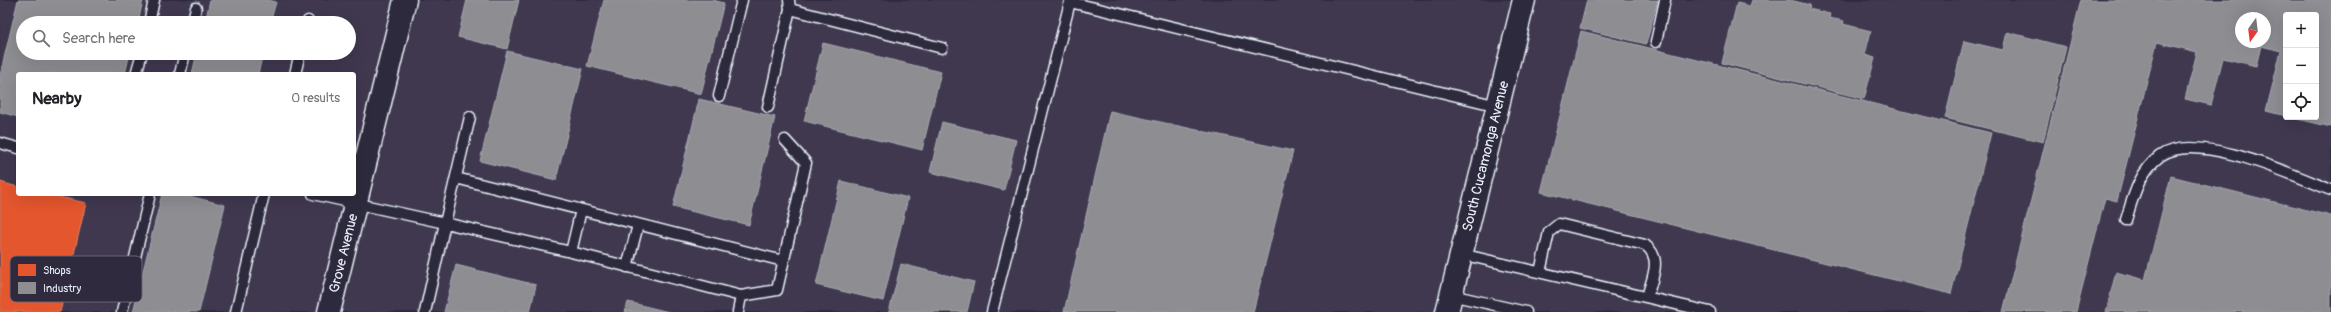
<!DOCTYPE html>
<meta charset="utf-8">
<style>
:root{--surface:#fff;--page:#f6f6f6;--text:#202124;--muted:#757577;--line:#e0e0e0}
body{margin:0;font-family:Pangolin,sans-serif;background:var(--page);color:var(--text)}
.controls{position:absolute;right:12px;top:12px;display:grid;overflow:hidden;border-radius:4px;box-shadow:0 4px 16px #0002}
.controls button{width:36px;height:36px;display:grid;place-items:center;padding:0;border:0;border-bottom:1px solid var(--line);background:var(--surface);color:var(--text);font:20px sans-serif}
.compass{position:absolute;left:2235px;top:12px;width:36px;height:36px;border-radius:50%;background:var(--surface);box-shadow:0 4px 16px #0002;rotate:194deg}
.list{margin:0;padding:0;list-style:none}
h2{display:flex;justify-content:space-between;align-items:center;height:52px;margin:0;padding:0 16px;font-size:17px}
h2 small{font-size:13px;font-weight:400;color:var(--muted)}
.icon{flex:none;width:22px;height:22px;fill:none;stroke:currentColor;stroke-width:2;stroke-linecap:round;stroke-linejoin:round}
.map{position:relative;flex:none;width:2331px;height:312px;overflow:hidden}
.search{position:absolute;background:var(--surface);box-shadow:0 4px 16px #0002;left:16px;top:16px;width:340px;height:44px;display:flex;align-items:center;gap:10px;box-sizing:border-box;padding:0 14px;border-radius:22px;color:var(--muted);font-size:15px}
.panel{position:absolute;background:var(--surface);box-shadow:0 4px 16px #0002;left:16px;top:72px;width:340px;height:124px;border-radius:4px}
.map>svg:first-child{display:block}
</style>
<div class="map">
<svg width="2331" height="312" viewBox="0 0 2331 312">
<rect width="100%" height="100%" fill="#2f2a3d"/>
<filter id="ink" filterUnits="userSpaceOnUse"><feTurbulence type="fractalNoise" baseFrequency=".025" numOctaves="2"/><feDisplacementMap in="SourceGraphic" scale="8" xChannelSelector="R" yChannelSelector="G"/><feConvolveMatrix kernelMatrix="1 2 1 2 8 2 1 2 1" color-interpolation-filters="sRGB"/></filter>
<g filter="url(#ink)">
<!-- built -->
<path fill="#3f394f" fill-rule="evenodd" d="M0 0H2331V312H0ZM2286 15H2316V117H2286ZM2241 18H2265V42H2241ZM23 23H349V53H23ZM18 74H354V194H18Z"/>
<!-- shops -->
<polygon fill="#e4572e" stroke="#e5856b" points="0,182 18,187 18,194 47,194 86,203 60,312 0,312"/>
<!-- industry -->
<g fill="#8d8d92" stroke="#a8abb1" fill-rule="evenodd">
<polygon points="18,0 143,0 138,23 23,23 23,53 130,53 125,74 18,74 18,117 0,112 0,75"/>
<polygon points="210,0 269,0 276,2 270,23 205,23"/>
<polygon points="467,0 519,0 507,49 458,37"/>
<polygon points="604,0 713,0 724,3 701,94 587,66"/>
<polygon points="1587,0 1658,0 1646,44 1580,28"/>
<polygon points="1752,0 1790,0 1810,5 1809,9 1830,14 1829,18 1844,21 1843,24 1871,31 1865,55 1875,58 1864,99 1722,63 1737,3 1750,6"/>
<path d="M2081 0H2331V127L2290 117H2316V15H2286V116L2266 111 2281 51 2261 46 2256 66 2223 58 2211 105 2185 99 2197 52 2157 42 2117 201 2105 198 2076 312H2003ZM2241 18H2265V42H2241Z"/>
<polygon points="1581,31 1991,133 1951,294 1541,192"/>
<polygon points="2007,32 2066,47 2043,142 1945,118 1964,41 2003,50"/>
<polygon points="823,43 941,72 922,150 804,121"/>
<polygon points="507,51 583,69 556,180 480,161"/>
<polygon points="197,53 263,53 258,74 192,74"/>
<polygon points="699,99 775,117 749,225 673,207"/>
<polygon points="1110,111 1293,151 1253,312 1064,312"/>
<polygon points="942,122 1016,140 1004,190 930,172"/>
<polygon points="2171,176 2331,216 2331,312 2106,312 2116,272 2145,280"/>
<polygon points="841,181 908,198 883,301 816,285"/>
<polygon points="162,194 181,194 225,205 199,312 133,312"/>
<polygon points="901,264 974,282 967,312 889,312"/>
<polygon points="456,265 536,285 530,312 444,312"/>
<polygon points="628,302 669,312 625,312"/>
</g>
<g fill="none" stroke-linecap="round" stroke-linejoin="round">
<defs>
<g id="service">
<polyline points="789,0 790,9 942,48"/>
<polyline points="149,23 154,0"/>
<polyline points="192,23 196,8"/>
<polyline points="308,23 308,21"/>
<polyline points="1656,42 1665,0"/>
<polyline points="136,74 142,53"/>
<polyline points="180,74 185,53"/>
<polyline points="295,74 300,53"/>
<polyline points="719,96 742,0"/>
<polyline points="768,107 790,9"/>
<polyline points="0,143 18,148"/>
<polyline points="456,178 783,261"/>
<polyline points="313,194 445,223 470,117"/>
<path d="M2126 220C2133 197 2139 172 2160 156 2196 130 2293 175 2331 190"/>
<polyline points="571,252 581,210"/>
<polyline points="1461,254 1710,312"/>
<polyline points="627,267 638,225"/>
<path d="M1540 272 1549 232 1559 224 1645 245C1663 258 1652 278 1647 297"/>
<polyline points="1451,295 1526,312"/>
<polyline points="122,312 150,194"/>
<polyline points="236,312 264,194"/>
<polyline points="425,312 445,223 571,252 741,296"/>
<polyline points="738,312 741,296 777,290 806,163 785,140"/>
<polyline points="992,312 1070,2 1498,106"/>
</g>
<polyline id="tertiary" points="1447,312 1524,0"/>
<polyline id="secondary" points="329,312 405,0"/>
</defs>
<!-- service casing -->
<use href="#service" stroke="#e8f1f8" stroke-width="13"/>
<!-- tertiary casing -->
<use href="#tertiary" stroke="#e8f1f8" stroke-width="25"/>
<!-- secondary casing -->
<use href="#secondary" stroke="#e8f1f8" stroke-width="25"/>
<!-- service -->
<use href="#service" stroke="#2f2a3d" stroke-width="10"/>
<!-- tertiary -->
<use href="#tertiary" stroke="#2f2a3d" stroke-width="22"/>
<!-- secondary -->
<use href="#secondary" stroke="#2f2a3d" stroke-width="22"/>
</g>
</g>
<g text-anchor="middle" stroke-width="4" stroke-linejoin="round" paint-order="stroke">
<!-- street labels -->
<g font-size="14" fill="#e8f1f8" stroke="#2f2a3d">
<text transform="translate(1485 156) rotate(-76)" y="5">South Cucamonga Avenue</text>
<text transform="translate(343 253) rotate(-76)" y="5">Grove Avenue</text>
</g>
</g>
<!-- legend -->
<rect x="10" y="256" width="132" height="46" rx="6" fill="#2f2a3d" stroke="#666675" stroke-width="1"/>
<rect x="18" y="264" width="18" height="12" fill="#e4572e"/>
<rect x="18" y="282" width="18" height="12" fill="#8d8d92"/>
<g font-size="11" fill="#e8f1f8">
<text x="43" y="274">Shops</text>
<text x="43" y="292">Industry</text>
</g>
</svg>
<div class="controls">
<button>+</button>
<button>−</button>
<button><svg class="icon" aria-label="locate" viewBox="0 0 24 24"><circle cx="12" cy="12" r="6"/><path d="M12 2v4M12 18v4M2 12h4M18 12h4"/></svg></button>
</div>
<svg class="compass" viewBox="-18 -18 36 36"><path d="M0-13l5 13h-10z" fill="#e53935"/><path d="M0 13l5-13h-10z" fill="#757577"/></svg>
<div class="search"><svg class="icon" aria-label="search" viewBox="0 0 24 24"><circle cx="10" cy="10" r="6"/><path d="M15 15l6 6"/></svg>Search here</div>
<section class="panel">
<h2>Nearby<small>0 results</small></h2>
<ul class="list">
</ul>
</section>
</div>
